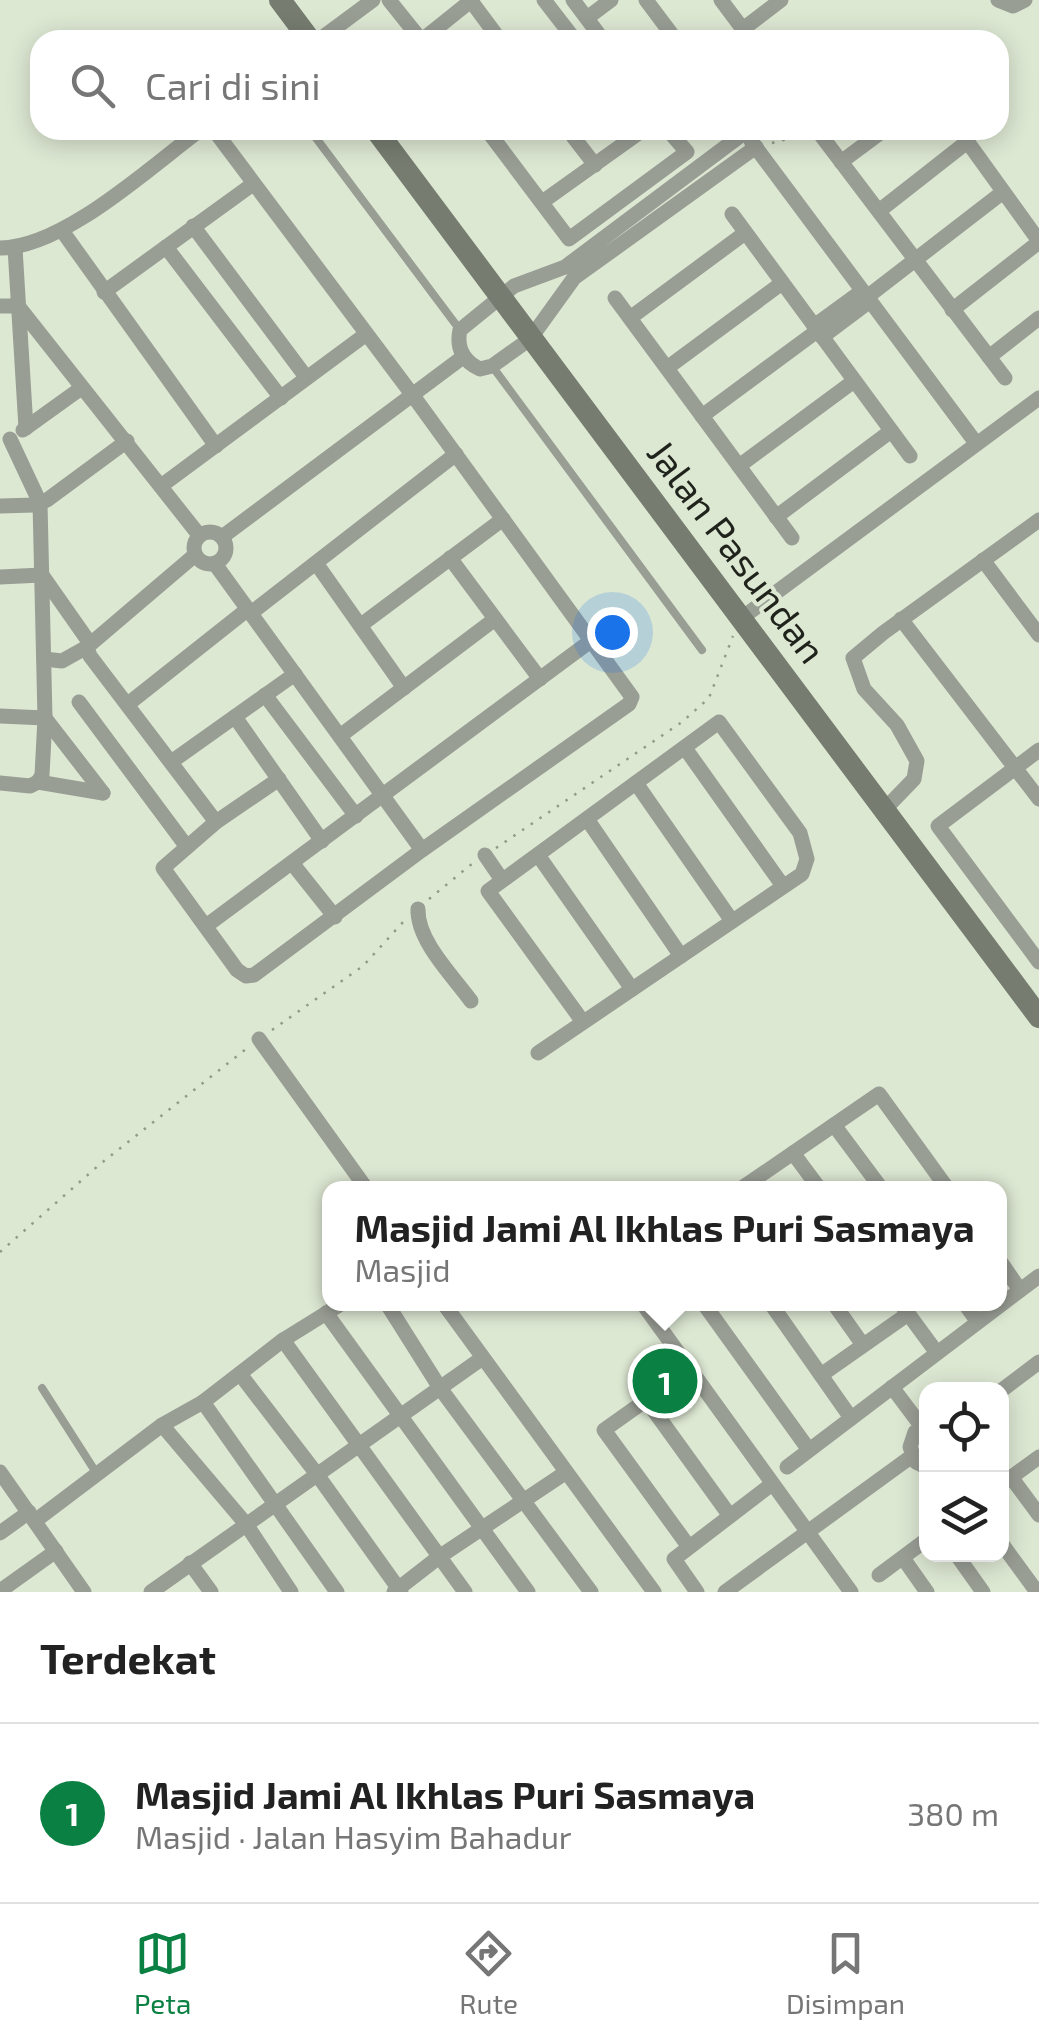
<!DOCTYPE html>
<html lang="id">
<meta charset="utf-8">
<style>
:root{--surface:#fff;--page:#f2f2f2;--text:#222;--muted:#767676;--line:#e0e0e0;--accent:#0b8043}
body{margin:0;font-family:"Exo 2",sans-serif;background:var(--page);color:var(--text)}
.controls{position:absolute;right:30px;bottom:30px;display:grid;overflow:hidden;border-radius:20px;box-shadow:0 5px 25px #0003}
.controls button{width:90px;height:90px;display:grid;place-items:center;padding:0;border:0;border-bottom:2px solid var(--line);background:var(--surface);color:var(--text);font:50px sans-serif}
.you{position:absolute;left:612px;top:632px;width:35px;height:35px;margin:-25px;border:8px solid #fff;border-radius:50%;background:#1a73e8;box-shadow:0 0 0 15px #1a73e833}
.badge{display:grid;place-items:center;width:65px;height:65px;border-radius:50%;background:var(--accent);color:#fff;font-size:32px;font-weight:700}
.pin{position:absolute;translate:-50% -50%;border:5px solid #fff;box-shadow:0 2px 10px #0006}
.popup{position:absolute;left:322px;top:1181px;width:685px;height:130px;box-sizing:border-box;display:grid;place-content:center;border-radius:20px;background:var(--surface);filter:drop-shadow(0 2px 8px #0005);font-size:32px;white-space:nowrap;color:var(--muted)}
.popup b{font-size:38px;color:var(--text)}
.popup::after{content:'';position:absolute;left:50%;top:100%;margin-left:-20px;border:20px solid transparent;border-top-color:var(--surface)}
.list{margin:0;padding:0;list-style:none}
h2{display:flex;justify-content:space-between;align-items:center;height:130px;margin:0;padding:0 40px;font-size:42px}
h2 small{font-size:32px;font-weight:400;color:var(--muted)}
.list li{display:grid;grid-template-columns:65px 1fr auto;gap:30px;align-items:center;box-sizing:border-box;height:180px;padding:0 40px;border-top:2px solid var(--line)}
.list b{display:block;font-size:38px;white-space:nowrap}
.list p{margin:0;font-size:32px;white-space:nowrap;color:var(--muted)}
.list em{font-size:32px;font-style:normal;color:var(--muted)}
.icon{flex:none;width:55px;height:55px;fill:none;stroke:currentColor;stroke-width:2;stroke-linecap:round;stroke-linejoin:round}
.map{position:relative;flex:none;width:1039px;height:1592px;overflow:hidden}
.search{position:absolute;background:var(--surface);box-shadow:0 5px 25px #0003;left:30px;right:30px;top:30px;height:110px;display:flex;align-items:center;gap:25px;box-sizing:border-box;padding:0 35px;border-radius:30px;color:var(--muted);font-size:38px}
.sheet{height:310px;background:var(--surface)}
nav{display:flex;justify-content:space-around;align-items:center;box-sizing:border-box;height:140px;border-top:2px solid var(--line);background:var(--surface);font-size:28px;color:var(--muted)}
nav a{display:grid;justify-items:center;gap:5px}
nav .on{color:var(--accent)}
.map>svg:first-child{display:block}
</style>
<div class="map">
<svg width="1039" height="1592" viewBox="0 0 1039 1592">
<rect width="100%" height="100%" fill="#dde8d3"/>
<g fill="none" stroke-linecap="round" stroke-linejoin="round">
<!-- path -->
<g stroke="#929b8b" stroke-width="2.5" stroke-dasharray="2.5 8" stroke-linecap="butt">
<polyline points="772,143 803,135"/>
<polyline points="496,848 682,722 709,698 733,636"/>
<polyline points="429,899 473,863"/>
<polyline points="272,1030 363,966 404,921"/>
<polyline points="0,1252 99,1165 246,1049"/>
</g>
<!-- lane -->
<g stroke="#999e95" stroke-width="8">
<polyline points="310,130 460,330"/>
<polyline points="492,366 702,650"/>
<polyline points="42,1388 97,1474"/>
</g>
<!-- street -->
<g stroke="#999e95" stroke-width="15">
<polyline points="389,0 421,40"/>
<polyline points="544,0 575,40"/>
<polyline points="573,0 603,40"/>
<polyline points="646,0 676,40"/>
<polyline points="721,0 751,40"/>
<polyline points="998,0 1013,6 1025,0"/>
<polyline points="471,1 500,40"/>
<polyline points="587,18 611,0"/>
<polyline points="743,29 781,0"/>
<polyline points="319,40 373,0"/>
<polyline points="422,40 472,0"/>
<polyline points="214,130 414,397 632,697 629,704 422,850 254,975 246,976 237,970 163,868 216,822 279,779"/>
<polyline points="487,130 569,239 687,152 668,130"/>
<polyline points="568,130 595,165"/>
<polyline points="817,130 1005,378"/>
<polyline points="959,130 1039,241"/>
<path d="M744 133 565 267 514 286 460 330C456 348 463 361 480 369L492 366 530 339 574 278 756 147"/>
<polyline points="751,141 976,443"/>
<polyline points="841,162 884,130"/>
<polyline points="541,200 545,200 643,130"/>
<polyline points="879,211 967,142"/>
<polyline points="732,214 910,456"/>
<polyline points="193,226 306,377"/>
<polyline points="63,232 216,446"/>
<polyline points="166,247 281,398"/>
<path d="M0 248C63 248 149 168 200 130"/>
<polyline points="15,248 26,428"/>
<polyline points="104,292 253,184"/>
<polyline points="867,297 1003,192"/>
<polyline points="615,298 792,538"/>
<polyline points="0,306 18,306 199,535"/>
<polyline points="952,310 1039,242"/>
<polyline points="630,318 745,233"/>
<polyline points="814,326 862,291"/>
<polyline points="822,337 870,301"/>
<polyline points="989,357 1039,318"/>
<polyline points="667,368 782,283"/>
<polyline points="702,416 817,331"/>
<polyline points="23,430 80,389"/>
<polyline points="10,439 40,503 45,718 42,775 38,782"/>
<polyline points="739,466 854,381"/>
<polyline points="161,486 365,335"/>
<polyline points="0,506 34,505 47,500 127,441"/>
<polyline points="776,517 891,431"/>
<circle cx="210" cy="548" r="16"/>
<polyline points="222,537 463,357"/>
<polyline points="195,555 87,647 90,656 216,822"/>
<polyline points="450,558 540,679"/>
<polyline points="983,560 1039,635"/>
<polyline points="316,563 404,688"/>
<polyline points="215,564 422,850"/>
<polyline points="0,577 42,575 89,642"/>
<polyline points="251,613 456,454"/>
<polyline points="743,617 1039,398"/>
<polyline points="901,619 1039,799"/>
<polyline points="361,625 503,519"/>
<polyline points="44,659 62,661 87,647"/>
<polyline points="265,695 356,816"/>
<polyline points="79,702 187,847"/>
<polyline points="128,704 248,609"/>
<polyline points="0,716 45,718 103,793"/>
<polyline points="235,717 322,841"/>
<polyline points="340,736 495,619"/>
<polyline points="685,748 783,886"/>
<polyline points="1039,750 938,826 1039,962"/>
<polyline points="171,762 295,674"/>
<polyline points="0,783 30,786 38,782 103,793"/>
<polyline points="636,783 732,921"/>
<polyline points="885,809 914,779 917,761 897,725 864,689 853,658 883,633 1039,520"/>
<polyline points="587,819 681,956"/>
<polyline points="485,855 502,880"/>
<polyline points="538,855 632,989"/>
<polyline points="292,863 335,917"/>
<path d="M418 909C417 941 453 976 471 1001"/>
<polyline points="206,926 592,640"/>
<polyline points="259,1039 366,1188"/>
<polyline points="538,1053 802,874 807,859 800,833 719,722 488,891 583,1022"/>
<polyline points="834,1125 881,1188"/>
<polyline points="793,1153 819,1188"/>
<polyline points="742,1188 879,1094 947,1188"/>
<polyline points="1000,1261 1020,1290"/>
<polyline points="387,1304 440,1388 591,1592"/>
<polyline points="444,1304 654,1592"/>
<polyline points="643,1304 851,1592"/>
<polyline points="704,1304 809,1450"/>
<polyline points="771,1304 851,1418"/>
<polyline points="834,1304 863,1345"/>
<polyline points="901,1304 937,1353"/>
<polyline points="965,1304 978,1322"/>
<polyline points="326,1313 528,1592"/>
<polyline points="283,1340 465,1592"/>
<polyline points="240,1374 316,1473 401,1592"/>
<polyline points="821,1375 908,1314"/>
<polyline points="892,1387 922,1427"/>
<polyline points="1002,1390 1039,1362"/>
<polyline points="647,1401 730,1516"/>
<polyline points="203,1402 337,1592"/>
<polyline points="162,1425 246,1524 291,1592"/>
<polyline points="926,1426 915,1432 910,1447 916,1462 926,1467"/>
<polyline points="787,1467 1039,1276"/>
<polyline points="0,1472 84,1592"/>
<polyline points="1011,1477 1039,1515"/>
<polyline points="1002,1484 1039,1457"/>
<polyline points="35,1521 162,1425 203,1402 283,1340 341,1304"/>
<polyline points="0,1533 29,1512"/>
<polyline points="1002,1544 1037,1592"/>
<polyline points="689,1547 604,1430 690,1369"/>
<polyline points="956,1554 983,1592"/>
<polyline points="903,1558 927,1592"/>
<polyline points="190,1563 211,1592"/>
<polyline points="879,1575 926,1540"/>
<polyline points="0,1591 56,1551"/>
<polyline points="151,1592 481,1359"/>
<polyline points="394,1592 439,1557 565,1473"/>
<polyline points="697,1592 674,1559 772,1484"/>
<polyline points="725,1592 912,1456"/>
</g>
<!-- secondary -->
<g stroke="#767d70" stroke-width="22">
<polyline points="280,0 310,40"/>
<polyline points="376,130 1039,1017"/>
</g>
</g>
<g text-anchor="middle" stroke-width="8" stroke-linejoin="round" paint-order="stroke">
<!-- street labels -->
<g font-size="38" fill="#1f231c" stroke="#dde8d3">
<text transform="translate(736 552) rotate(53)" y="13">Jalan Pasundan</text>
</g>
</g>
</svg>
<div class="controls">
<button><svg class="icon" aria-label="locate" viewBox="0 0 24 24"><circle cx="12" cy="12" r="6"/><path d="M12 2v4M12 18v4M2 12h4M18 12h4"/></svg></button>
<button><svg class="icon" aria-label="layers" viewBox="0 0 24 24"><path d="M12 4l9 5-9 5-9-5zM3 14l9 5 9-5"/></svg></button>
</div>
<div class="you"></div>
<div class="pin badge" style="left:665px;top:1381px">1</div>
<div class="popup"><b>Masjid Jami Al Ikhlas Puri Sasmaya</b>Masjid</div>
<div class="search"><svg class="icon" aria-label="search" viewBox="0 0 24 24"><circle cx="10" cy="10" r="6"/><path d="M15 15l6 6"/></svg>Cari di sini</div>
</div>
<section class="sheet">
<h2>Terdekat<small></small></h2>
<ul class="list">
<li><span class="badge">1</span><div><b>Masjid Jami Al Ikhlas Puri Sasmaya</b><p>Masjid · Jalan Hasyim Bahadur</p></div><em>380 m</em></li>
</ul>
</section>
<nav>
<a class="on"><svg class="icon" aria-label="map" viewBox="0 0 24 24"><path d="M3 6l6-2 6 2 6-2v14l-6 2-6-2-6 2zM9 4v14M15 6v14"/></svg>Peta</a>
<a><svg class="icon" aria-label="directions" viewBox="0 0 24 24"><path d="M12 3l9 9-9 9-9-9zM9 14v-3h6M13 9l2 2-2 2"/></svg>Rute</a>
<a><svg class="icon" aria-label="saved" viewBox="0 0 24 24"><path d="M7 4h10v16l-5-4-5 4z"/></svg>Disimpan</a>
</nav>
